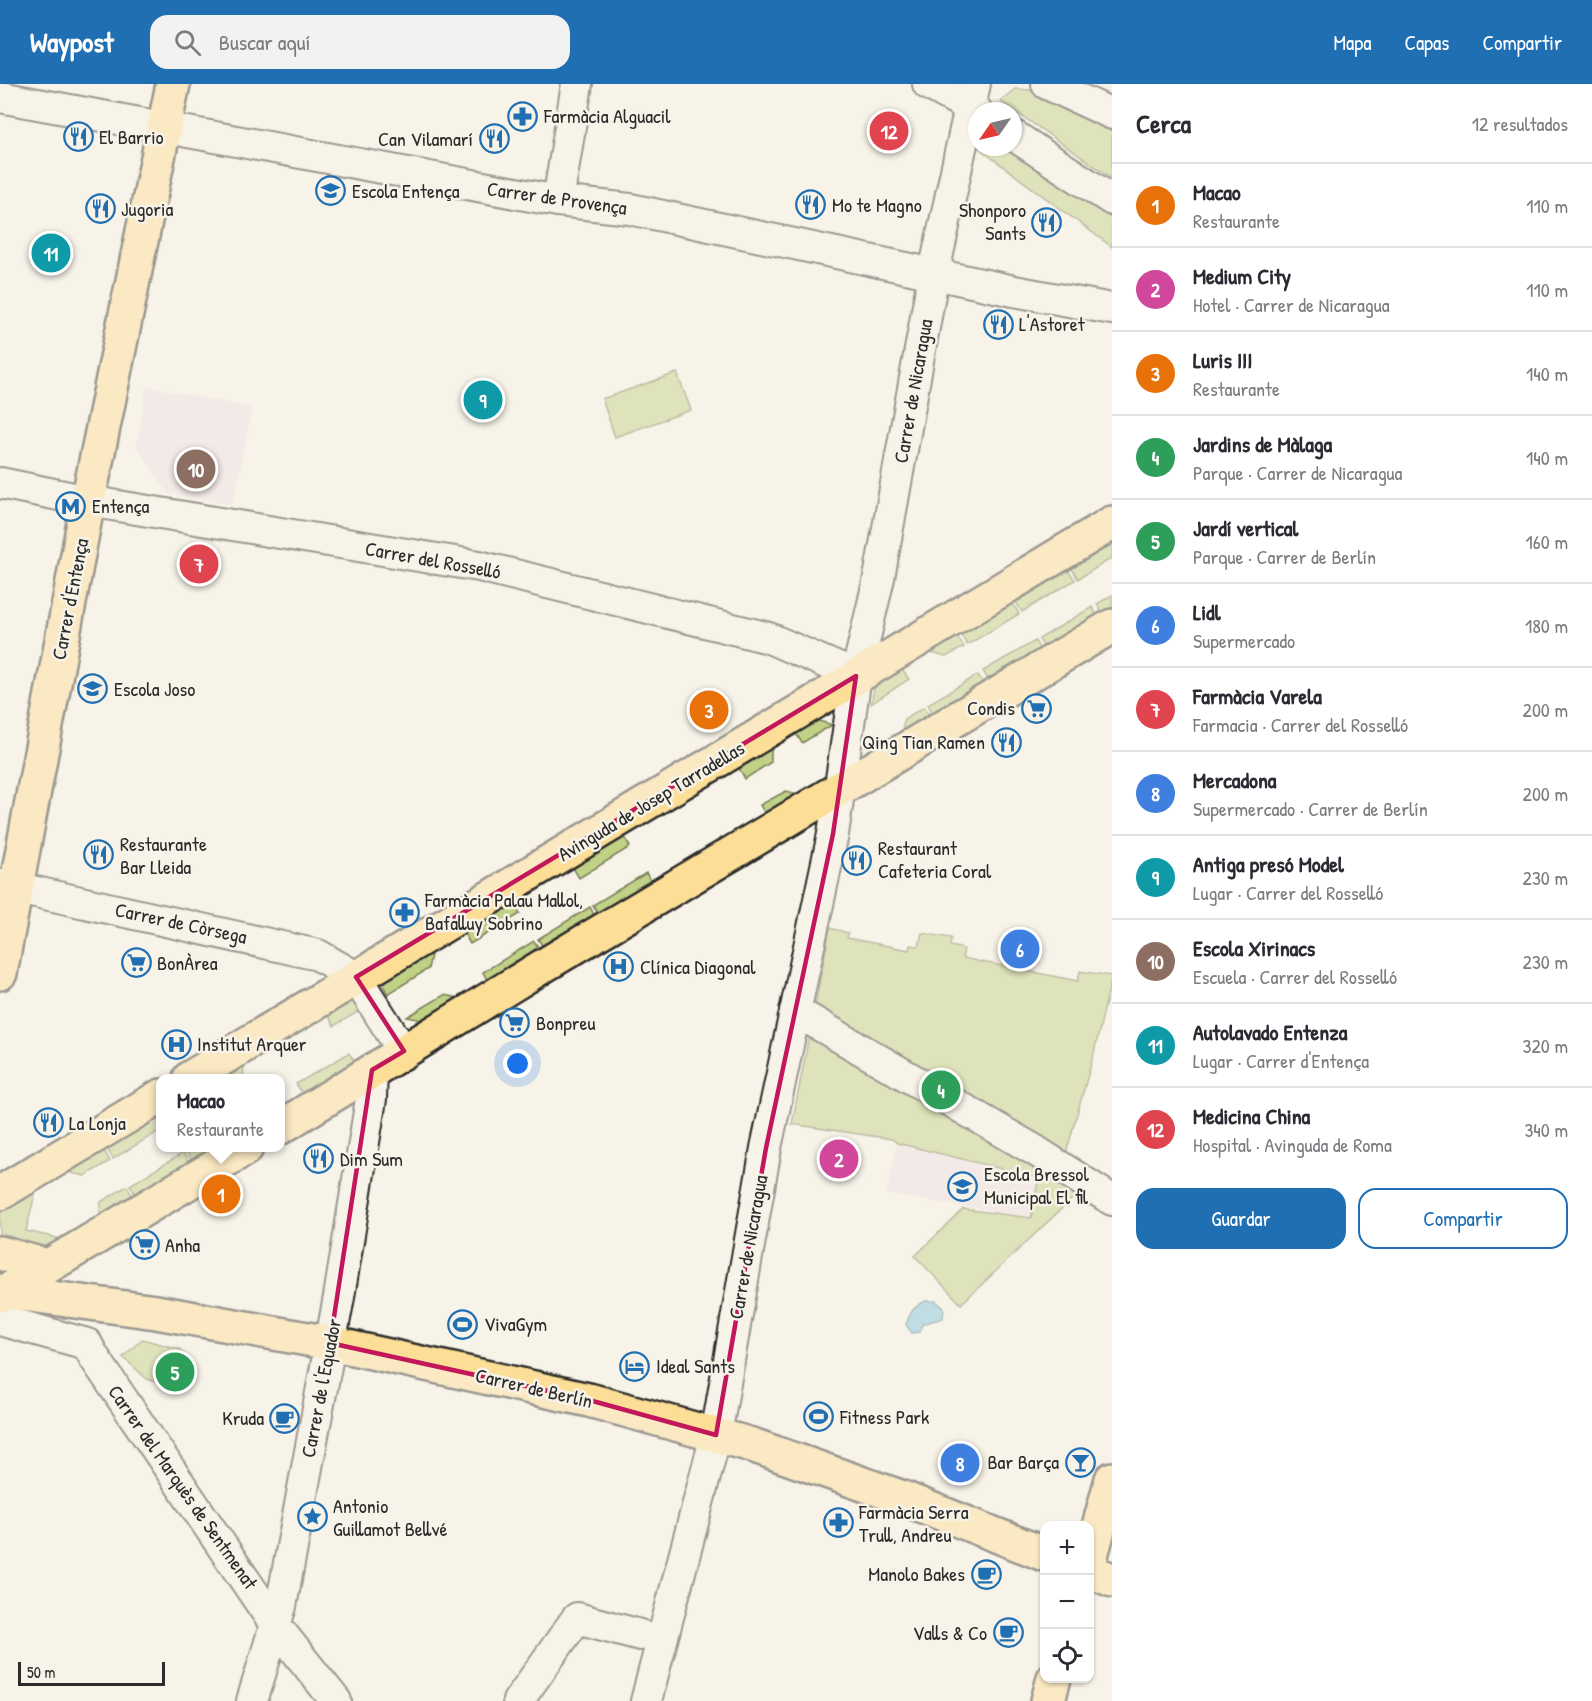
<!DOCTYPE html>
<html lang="es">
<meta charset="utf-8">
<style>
:root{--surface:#fff;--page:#f2f2f3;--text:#2b2b33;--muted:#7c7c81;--line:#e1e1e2;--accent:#1f6fb2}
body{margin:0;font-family:"Patrick Hand",sans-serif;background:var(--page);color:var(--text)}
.controls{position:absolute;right:18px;bottom:18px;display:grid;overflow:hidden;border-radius:12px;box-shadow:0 2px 4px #0004}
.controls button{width:54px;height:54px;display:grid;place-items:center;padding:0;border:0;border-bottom:2px solid var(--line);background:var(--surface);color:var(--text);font:30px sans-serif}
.compass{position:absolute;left:968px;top:18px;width:54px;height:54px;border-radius:50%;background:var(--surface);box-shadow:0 2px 4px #0004;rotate:236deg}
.scale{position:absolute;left:18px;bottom:15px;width:147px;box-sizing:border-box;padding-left:6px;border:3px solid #2b2b2b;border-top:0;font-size:16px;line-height:21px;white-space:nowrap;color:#2b2b2b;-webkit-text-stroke:4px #f7f3e8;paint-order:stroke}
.you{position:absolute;left:518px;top:980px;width:21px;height:21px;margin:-15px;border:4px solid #fff;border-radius:50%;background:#1a73e8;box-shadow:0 0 0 9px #1a73e833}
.badge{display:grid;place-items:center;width:39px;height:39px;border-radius:50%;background:var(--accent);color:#fff;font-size:20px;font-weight:700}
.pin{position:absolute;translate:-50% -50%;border:3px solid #fff;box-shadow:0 2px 6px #0006}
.popup{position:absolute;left:156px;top:990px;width:129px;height:78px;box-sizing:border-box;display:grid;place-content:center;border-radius:12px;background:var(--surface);filter:drop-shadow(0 2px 4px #0005);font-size:20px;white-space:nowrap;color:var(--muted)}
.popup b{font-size:22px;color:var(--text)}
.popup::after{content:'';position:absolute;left:50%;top:100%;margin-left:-12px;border:12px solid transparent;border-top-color:var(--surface)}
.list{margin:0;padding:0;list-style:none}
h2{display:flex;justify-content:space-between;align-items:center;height:78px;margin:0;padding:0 24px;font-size:26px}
h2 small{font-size:20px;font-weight:400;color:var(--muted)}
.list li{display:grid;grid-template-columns:39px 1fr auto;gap:18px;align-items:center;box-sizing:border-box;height:84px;padding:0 24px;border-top:2px solid var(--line)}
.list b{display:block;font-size:22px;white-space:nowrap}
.list p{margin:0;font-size:20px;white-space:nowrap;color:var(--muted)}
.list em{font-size:20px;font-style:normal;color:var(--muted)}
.actions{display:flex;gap:12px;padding:18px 24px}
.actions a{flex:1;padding:14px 0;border:2px solid var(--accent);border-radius:18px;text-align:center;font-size:21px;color:var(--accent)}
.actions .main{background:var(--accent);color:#fff}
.icon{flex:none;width:33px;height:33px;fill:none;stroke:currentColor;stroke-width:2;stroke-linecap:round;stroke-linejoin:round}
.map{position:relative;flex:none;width:1112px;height:1617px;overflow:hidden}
header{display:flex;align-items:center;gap:36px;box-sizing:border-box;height:84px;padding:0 30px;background:var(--accent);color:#fff}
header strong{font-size:28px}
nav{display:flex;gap:33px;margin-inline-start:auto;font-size:21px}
.search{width:420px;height:54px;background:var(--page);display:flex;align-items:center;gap:15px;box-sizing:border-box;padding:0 21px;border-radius:18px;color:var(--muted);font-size:22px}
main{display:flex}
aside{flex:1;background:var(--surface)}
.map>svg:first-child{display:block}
</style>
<header>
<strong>Waypost</strong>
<div class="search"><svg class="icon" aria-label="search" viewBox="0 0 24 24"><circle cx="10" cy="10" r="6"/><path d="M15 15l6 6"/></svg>Buscar aquí</div>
<nav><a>Mapa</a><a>Capas</a><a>Compartir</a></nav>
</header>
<main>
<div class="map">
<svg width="1112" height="1617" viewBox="0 0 1112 1617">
<rect width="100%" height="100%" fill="#f7f3e8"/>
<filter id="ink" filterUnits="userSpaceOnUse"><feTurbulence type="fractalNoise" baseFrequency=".0167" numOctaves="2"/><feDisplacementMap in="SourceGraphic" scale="12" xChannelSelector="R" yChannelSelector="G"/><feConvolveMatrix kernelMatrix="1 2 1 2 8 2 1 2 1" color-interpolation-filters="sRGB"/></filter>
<g filter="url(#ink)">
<!-- built -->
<g fill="#eee1e6">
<polygon points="147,302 252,324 233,421 168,409 136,361"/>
<polygon points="897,1059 1040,1094 1031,1134 886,1110"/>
</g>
<!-- green -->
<g fill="#c1d186" stroke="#767e58" stroke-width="1.5">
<polygon points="1015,5 1030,6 1112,47 1112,94 1000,17"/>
<polygon points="977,63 1010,63 1112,135 1112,163"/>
<polygon points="677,289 691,326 615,353 602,315"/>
<polygon points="1112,458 1112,474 1078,495 1071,483"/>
<polygon points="1067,485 1075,496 1022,528 1015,516"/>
<polygon points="1112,511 1112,526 1103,531 1097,520"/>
<polygon points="1012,518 1019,530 967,561 960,549"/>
<polygon points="1092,523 1099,534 1045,566 1039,555"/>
<polygon points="956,551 964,563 946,573 928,568"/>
<polygon points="1035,557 1041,568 990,599 983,587"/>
<polygon points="901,584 909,595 871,620 875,600"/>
<polygon points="978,591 985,602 934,632 928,620"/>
<polygon points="924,623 931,634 901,652 904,635"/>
<polygon points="816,636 832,641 802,659 795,648"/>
<polygon points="771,662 771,678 745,695 738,682"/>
<polygon points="786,707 798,710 800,713 767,733 760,721"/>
<polygon points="624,751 630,763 579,794 572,782"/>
<polygon points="646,789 653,801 601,833 593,821"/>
<polygon points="512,818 520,830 470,860 463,848"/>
<polygon points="590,823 597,836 545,866 538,855"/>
<polygon points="830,844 848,849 847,854 909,866 910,861 919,862 922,849 951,854 950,862 964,865 962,874 1078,897 1080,887 1112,892 1093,973 1063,1080 1101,1109 1090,1122 1073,1114 961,1220 915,1172 963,1125 1031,1134 1039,1094 897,1059 892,1055 792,1040"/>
<polygon points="534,857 542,869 489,900 483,888"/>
<polygon points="428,869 431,871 428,885 388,910 383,901 388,893"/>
<polygon points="444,911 458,914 460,917 428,937 407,933"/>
<polygon points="350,917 356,919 361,926 334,942 327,930"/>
<polygon points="349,969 357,981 304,1012 296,1000"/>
<polygon points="244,980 243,994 220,994"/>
<polygon points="158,1032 161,1046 113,1075 106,1063"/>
<polygon points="192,1064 219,1064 193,1079 186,1067"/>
<polygon points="103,1065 110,1077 85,1092 71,1089 69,1086"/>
<polygon points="183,1069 190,1080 137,1113 130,1101"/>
<polygon points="127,1102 134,1115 99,1136 101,1118"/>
<polygon points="36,1106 26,1147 66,1156 41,1171 0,1164 0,1128"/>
<polygon points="142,1255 179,1265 191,1277 169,1303 147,1295 123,1273"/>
</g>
<!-- water -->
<path fill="#7dc4de" stroke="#5c8796" stroke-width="1.5" d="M926 1217H936L944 1224 943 1234 922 1240 920 1248 912 1249 906 1241C910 1228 914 1222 926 1217Z"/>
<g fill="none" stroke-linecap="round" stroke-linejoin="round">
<defs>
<g id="minor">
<polyline points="928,0 977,27"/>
<polyline points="1047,0 1112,30"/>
<polyline points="0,13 558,117 630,125 1014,207 1112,225"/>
<polyline points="1013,51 1112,116"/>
<polyline points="558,117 577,0"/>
<polyline points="0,399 88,417 479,482 769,554 856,592"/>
<polyline points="0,800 318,871 356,893 403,967"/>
<polyline points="795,927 1036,1067 1112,1116"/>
<polyline points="0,1236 87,1260 94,1273 276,1542 336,1617"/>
<polyline points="252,1617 281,1522 339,1213 371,1015 372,986"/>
<polyline points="518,1617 577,1534 640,1551"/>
<polyline points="646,1617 716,1351 766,1064 833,750 856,592 879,494 934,188 975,0"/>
</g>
<g id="major">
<polyline points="0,889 88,417 173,0"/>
<polyline points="190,994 1112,439"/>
<polyline points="281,1043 543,882 1112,542"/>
<polyline points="0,1109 161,1012"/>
<polyline points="0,1169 47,1182"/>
<polyline points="0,1207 156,1228 330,1259 589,1316 752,1361 903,1414 1044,1470"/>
<polyline points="0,1211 246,1064"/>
<polyline points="1090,1475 1112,1395"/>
<polyline points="1090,1487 1112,1496"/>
<polyline points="1048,1617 1054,1594"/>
</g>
</defs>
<!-- minor casing -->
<use href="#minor" stroke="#2b2b2b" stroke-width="34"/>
<!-- major casing -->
<use href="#major" stroke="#2b2b2b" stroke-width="38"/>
<!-- minor -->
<use href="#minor" stroke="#f7f3e8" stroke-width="30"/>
<!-- major -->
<use href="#major" stroke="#fcde96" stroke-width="33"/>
</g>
</g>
<!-- marked area -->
<path d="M0 0H1112V1617H0ZM856 592 833 750 766 1064 716 1351 589 1316 330 1259 372 986 404 967 356 893Z" fill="#f7f3e8" fill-opacity=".55" fill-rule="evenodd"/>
<path fill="none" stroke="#c2185b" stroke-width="4.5" stroke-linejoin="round" d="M856 592 833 750 766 1064 716 1351 589 1316 330 1259 372 986 404 967 356 893Z"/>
<!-- icons -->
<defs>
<symbol id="pharmacy-ring" viewBox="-11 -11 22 22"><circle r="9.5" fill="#f7f3e8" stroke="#1f6fb2" stroke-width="1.5"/><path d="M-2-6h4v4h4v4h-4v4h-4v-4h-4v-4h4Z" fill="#1f6fb2"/></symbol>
<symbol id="restaurant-ring" viewBox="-11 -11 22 22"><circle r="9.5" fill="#f7f3e8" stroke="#1f6fb2" stroke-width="1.5"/><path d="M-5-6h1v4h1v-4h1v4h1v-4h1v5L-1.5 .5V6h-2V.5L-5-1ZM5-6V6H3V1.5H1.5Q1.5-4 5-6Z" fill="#1f6fb2"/></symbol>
<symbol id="school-ring" viewBox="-11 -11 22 22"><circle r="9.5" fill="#f7f3e8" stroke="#1f6fb2" stroke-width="1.5"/><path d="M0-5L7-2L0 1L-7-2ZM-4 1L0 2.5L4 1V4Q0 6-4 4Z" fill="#1f6fb2"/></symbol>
<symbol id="metro-ring" viewBox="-11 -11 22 22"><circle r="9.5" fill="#f7f3e8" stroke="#1f6fb2" stroke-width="1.5"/><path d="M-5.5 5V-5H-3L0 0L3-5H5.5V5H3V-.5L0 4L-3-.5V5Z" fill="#1f6fb2"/></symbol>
<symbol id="supermarket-ring" viewBox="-11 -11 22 22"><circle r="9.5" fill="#f7f3e8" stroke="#1f6fb2" stroke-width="1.5"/><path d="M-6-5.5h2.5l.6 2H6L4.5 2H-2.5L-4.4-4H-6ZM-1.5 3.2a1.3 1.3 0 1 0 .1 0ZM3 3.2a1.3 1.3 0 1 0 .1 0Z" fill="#1f6fb2"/></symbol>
<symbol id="hospital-ring" viewBox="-11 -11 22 22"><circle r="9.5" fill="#f7f3e8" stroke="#1f6fb2" stroke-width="1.5"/><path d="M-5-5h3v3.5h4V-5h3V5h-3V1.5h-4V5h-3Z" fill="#1f6fb2"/></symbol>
<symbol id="stadium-ring" viewBox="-11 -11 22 22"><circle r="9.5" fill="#f7f3e8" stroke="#1f6fb2" stroke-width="1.5"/><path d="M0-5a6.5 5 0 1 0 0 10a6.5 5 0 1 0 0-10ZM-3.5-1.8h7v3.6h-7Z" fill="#1f6fb2"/></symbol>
<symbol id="hotel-ring" viewBox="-11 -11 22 22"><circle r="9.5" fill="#f7f3e8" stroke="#1f6fb2" stroke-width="1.5"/><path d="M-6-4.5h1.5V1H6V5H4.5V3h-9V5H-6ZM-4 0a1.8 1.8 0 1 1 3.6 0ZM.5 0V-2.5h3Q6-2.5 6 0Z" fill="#1f6fb2"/></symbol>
<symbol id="cafe-ring" viewBox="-11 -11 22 22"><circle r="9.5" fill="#f7f3e8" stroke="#1f6fb2" stroke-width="1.5"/><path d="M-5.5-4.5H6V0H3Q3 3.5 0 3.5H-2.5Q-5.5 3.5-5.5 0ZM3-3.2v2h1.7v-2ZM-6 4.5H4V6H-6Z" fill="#1f6fb2"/></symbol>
<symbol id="bar-ring" viewBox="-11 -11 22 22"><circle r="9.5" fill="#f7f3e8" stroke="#1f6fb2" stroke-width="1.5"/><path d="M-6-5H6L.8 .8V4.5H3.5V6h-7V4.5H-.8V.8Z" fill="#1f6fb2"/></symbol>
<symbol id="sight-ring" viewBox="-11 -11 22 22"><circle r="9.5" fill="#f7f3e8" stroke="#1f6fb2" stroke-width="1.5"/><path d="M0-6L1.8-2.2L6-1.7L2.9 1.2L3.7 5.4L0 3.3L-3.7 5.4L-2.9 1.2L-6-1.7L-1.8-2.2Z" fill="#1f6fb2"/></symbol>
</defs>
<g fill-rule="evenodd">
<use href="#pharmacy-ring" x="506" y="16" width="33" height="33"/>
<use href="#restaurant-ring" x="62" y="36" width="33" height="33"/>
<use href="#restaurant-ring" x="478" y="38" width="33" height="33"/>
<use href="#school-ring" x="314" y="90" width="33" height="33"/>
<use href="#restaurant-ring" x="794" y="104" width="33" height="33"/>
<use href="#restaurant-ring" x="84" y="108" width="33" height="33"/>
<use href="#restaurant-ring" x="1030" y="122" width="33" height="33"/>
<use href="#restaurant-ring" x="982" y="224" width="33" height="33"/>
<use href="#metro-ring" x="54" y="406" width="33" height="33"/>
<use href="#school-ring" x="76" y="588" width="33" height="33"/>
<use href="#supermarket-ring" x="1020" y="608" width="33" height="33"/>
<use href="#restaurant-ring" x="990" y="642" width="33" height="33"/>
<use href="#restaurant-ring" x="82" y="754" width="33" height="33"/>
<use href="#restaurant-ring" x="840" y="760" width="33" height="33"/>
<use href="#pharmacy-ring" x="388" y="812" width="33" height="33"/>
<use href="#supermarket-ring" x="120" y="862" width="33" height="33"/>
<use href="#hospital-ring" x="602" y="866" width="33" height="33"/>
<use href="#supermarket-ring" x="498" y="922" width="33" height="33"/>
<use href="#hospital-ring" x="160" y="944" width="33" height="33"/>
<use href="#restaurant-ring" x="32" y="1022" width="33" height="33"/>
<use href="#restaurant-ring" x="302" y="1058" width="33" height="33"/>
<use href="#school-ring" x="946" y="1086" width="33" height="33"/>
<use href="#supermarket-ring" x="128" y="1144" width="33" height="33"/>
<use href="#stadium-ring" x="446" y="1224" width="33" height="33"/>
<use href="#hotel-ring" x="618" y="1266" width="33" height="33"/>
<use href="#stadium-ring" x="802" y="1316" width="33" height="33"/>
<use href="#cafe-ring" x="268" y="1318" width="33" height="33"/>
<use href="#bar-ring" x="1064" y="1362" width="33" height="33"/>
<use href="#sight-ring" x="296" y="1416" width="33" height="33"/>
<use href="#pharmacy-ring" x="822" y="1422" width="33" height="33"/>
<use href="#cafe-ring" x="970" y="1474" width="33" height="33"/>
<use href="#cafe-ring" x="992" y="1532" width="33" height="33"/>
</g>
<g text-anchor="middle" stroke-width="5" stroke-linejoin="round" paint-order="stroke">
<!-- poi labels -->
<g font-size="20" fill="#2b2b2b" stroke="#f7f3e8" text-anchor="start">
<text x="544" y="39">Farmàcia Alguacil</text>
<text x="99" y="60">El Barrio</text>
<text x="473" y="62" text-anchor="end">Can Vilamarí</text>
<text x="352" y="114">Escola Entença</text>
<text x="832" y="128">Mo te Magno</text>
<text x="121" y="132">Jugoria</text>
<text x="1026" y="133" text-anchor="end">Shonporo<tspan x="1026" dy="23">Sants</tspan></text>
<text x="1019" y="247">L'Astoret</text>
<text x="92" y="429">Entença</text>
<text x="114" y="612">Escola Joso</text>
<text x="1015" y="631" text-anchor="end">Condis</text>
<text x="985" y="665" text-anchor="end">Qing Tian Ramen</text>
<text x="120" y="767">Restaurante<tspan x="120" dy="23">Bar Lleida</tspan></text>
<text x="878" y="771">Restaurant<tspan x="878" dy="23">Cafeteria Coral</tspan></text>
<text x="425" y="823">Farmàcia Palau Mallol,<tspan x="425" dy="23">Bafalluy Sobrino</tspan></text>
<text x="157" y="886">BonÀrea</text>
<text x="640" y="890">Clínica Diagonal</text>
<text x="536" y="946">Bonpreu</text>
<text x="197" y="967">Institut Arquer</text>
<text x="69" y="1046">La Lonja</text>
<text x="340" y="1082">Dim Sum</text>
<text x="984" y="1097">Escola Bressol<tspan x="984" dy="23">Municipal El fil</tspan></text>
<text x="165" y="1168">Anha</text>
<text x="484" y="1247">VivaGym</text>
<text x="656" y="1289">Ideal Sants</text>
<text x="840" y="1340">Fitness Park</text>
<text x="264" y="1341" text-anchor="end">Kruda</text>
<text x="1059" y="1385" text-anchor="end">Bar Barça</text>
<text x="333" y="1429">Antonio<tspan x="333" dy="23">Guillamot Bellvé</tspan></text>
<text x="859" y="1435">Farmàcia Serra<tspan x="859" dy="23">Trull, Andreu</tspan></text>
<text x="965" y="1497" text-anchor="end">Manolo Bakes</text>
<text x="987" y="1556" text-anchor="end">Valls &amp; Co</text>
</g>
<!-- street labels -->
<g font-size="20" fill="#2b2b2b" stroke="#f7f3e8">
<text transform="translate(557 114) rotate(8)" y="7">Carrer de Provença</text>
<text transform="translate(913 307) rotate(-80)" y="7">Carrer de Nicaragua</text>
<text transform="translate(433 476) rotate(10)" y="7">Carrer del Rosselló</text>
<text transform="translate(70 515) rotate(-79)" y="7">Carrer d'Entença</text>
<text transform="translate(651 717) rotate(-31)" y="7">Avinguda de Josep Tarradellas</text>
<text transform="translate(181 839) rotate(12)" y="7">Carrer de Còrsega</text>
<text transform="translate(748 1163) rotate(-80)" y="7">Carrer de Nicaragua</text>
<text transform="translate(321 1304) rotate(-79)" y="7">Carrer de l'Equador</text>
<text transform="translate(534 1304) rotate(13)" y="7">Carrer de Berlín</text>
<text transform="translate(183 1403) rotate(55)" y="7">Carrer del Marquès de Sentmenat</text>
</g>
</g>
</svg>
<div class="controls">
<button>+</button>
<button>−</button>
<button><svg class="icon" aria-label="locate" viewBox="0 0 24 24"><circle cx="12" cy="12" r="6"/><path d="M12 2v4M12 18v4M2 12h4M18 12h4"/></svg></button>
</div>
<svg class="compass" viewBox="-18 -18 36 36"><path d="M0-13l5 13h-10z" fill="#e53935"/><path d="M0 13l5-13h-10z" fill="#7c7c81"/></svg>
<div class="scale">50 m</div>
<div class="you"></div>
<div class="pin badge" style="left:221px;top:1110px;background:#e8710a">1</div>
<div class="popup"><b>Macao</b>Restaurante</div>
<div class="pin badge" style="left:839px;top:1075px;background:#d1479c">2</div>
<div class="pin badge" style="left:709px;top:626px;background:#e8710a">3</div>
<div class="pin badge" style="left:941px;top:1006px;background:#2e9e5b">4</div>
<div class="pin badge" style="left:175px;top:1288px;background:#2e9e5b">5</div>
<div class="pin badge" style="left:1020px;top:865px;background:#3f7fe0">6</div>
<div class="pin badge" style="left:199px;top:480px;background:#e0444e">7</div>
<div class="pin badge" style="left:960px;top:1379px;background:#3f7fe0">8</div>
<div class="pin badge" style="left:483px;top:316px;background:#0f9aa8">9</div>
<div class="pin badge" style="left:196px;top:385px;background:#8d6e63">10</div>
<div class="pin badge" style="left:51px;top:169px;background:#0f9aa8">11</div>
<div class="pin badge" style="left:889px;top:47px;background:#e0444e">12</div>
</div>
<aside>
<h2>Cerca<small>12 resultados</small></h2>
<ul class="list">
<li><span class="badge" style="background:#e8710a">1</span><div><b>Macao</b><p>Restaurante</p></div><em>110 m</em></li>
<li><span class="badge" style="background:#d1479c">2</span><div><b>Medium City</b><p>Hotel · Carrer de Nicaragua</p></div><em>110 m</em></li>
<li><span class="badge" style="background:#e8710a">3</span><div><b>Luris III</b><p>Restaurante</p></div><em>140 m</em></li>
<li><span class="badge" style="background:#2e9e5b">4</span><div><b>Jardins de Màlaga</b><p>Parque · Carrer de Nicaragua</p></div><em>140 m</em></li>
<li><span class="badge" style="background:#2e9e5b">5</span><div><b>Jardí vertical</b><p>Parque · Carrer de Berlín</p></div><em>160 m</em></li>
<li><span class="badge" style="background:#3f7fe0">6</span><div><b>Lidl</b><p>Supermercado</p></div><em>180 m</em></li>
<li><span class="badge" style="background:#e0444e">7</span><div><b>Farmàcia Varela</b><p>Farmacia · Carrer del Rosselló</p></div><em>200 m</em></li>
<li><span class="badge" style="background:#3f7fe0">8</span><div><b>Mercadona</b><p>Supermercado · Carrer de Berlín</p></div><em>200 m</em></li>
<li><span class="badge" style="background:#0f9aa8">9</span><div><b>Antiga presó Model</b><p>Lugar · Carrer del Rosselló</p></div><em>230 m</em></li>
<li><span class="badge" style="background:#8d6e63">10</span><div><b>Escola Xirinacs</b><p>Escuela · Carrer del Rosselló</p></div><em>230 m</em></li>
<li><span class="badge" style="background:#0f9aa8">11</span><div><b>Autolavado Entenza</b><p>Lugar · Carrer d'Entença</p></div><em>320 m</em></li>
<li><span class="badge" style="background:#e0444e">12</span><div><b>Medicina China</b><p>Hospital · Avinguda de Roma</p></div><em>340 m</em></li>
</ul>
<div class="actions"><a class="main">Guardar</a><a>Compartir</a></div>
</aside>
</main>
